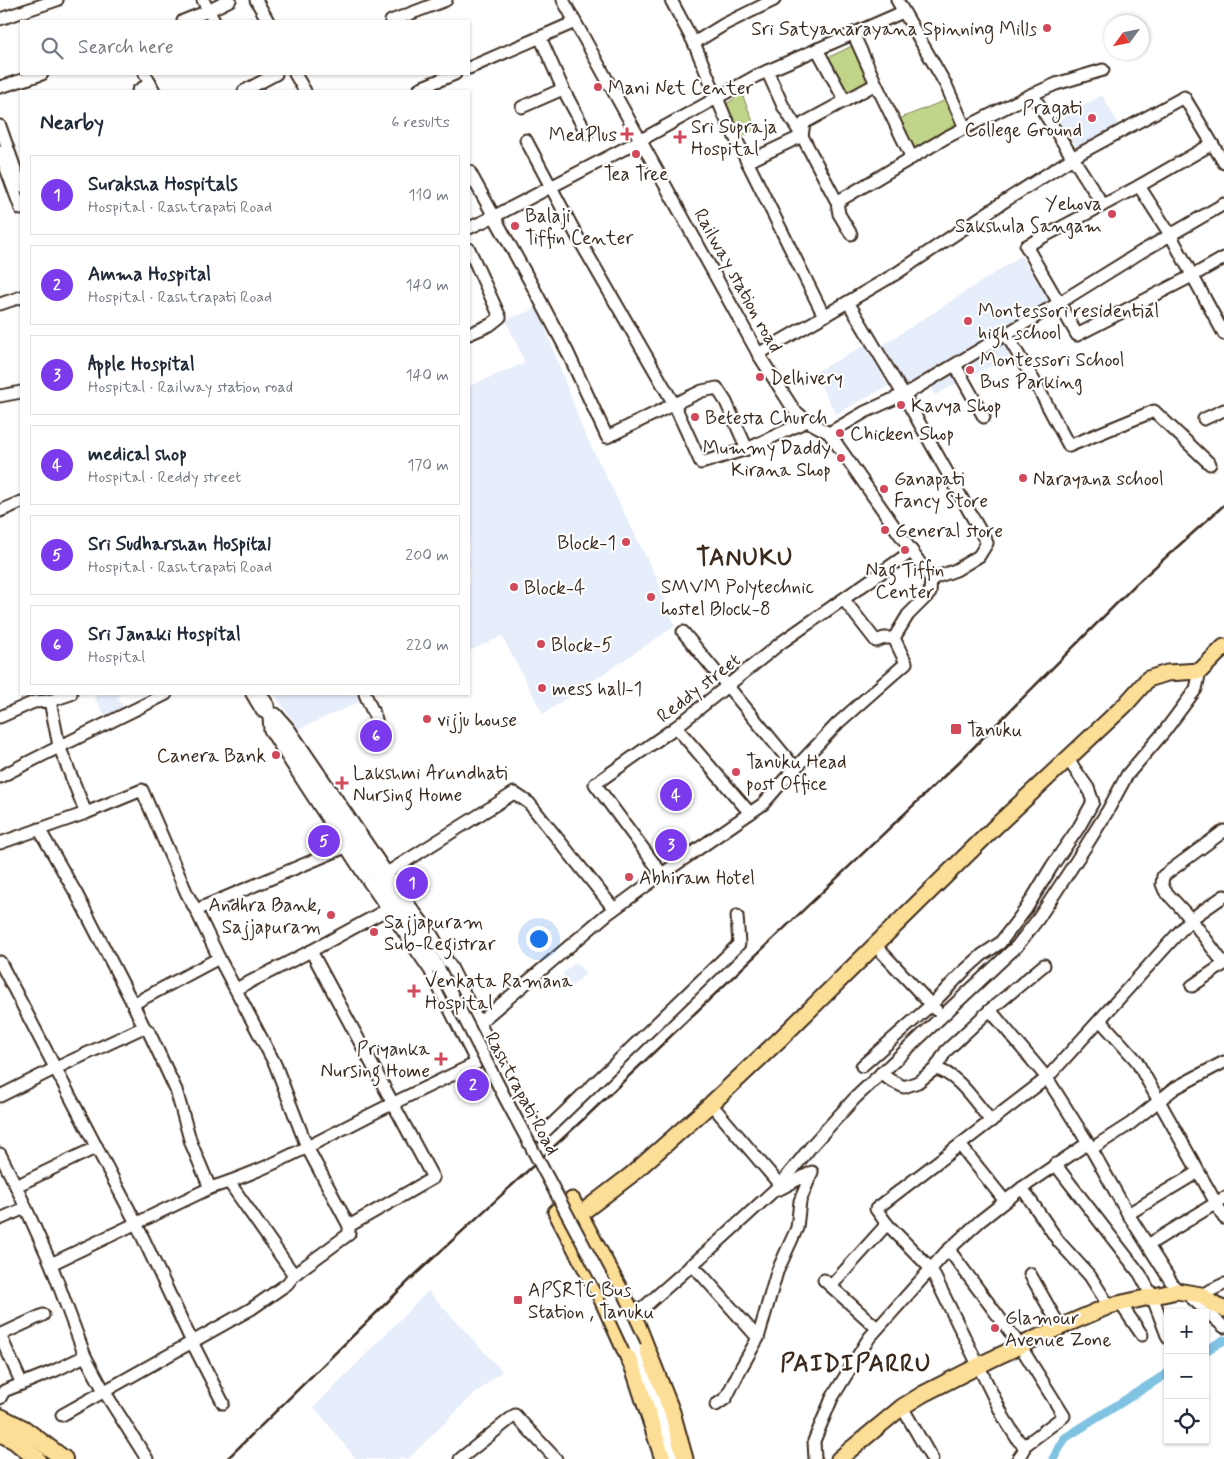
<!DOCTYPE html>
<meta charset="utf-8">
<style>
:root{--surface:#fff;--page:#f2f2f3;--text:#1f2937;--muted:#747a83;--line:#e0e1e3;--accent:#7c3aed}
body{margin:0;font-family:Mynerve,sans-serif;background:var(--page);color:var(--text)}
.controls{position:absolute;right:15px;bottom:15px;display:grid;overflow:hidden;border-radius:0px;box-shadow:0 1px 4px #0004}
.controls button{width:45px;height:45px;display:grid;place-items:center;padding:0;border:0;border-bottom:1px solid var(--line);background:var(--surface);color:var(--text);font:25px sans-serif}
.compass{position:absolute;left:1104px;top:15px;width:45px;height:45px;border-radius:50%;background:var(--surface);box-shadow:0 1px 4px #0004;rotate:237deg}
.you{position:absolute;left:538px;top:938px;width:18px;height:18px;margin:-12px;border:4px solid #fff;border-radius:50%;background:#1a73e8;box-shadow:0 0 0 8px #1a73e833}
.badge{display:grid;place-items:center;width:32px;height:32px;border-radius:50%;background:var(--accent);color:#fff;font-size:16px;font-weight:700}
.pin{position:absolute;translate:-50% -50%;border:2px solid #fff;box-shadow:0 1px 5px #0006}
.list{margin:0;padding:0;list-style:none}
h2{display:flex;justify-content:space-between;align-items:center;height:65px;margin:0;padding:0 20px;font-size:21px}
h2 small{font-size:16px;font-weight:400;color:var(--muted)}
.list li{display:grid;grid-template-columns:32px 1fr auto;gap:15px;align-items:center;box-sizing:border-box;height:80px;margin:0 10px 10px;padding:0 10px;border:1px solid var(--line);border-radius:0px}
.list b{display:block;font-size:19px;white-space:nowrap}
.list p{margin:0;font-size:16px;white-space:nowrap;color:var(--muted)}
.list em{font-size:16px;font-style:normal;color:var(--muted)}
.icon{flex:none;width:28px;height:28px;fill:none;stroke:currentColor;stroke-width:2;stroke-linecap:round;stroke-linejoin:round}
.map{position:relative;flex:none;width:1224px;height:1459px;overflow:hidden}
.search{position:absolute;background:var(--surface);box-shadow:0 1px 4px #0004;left:20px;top:20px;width:450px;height:55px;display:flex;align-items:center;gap:12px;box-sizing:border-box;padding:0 18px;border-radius:0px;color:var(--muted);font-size:19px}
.panel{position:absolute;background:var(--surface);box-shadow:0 1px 4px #0004;left:20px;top:90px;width:450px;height:605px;border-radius:0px}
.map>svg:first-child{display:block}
</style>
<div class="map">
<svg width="1224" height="1459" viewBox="0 0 1224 1459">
<rect width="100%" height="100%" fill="#fff"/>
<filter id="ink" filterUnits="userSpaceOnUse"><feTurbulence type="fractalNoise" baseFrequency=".02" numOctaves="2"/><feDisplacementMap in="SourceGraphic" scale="10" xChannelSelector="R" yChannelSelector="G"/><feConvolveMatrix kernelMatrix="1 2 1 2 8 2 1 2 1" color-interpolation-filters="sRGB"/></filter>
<g filter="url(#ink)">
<!-- built -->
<g fill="#e6edfb">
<polygon points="1102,95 1119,125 1078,148 1057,121"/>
<polygon points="1021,256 1050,302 907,387 883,345"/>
<polygon points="538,308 582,428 656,577 675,626 543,714 502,636 469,651 469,386 525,363 506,320"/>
<polygon points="1009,339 1014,354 935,395 931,387"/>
<polygon points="865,345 888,386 836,414 814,373"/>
<polygon points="100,694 122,694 117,697 123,707 107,718 94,697"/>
<polygon points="274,694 377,694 299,729"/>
<polygon points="576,962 586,974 572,986 562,974"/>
<polygon points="428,1291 502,1371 470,1398 408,1459 356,1459 314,1407"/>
</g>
<!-- green -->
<g fill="#c1d58a" stroke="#7e8054">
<polygon points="852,46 869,83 848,94 829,57"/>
<polygon points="742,94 756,129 740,138 723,106"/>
<polygon points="946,100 959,127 914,152 896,120"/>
</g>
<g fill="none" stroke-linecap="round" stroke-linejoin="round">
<!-- canal -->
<g stroke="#80c2e1" stroke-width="9">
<polyline points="1205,1351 1224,1340"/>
<polyline points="1053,1459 1065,1438 1168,1373"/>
</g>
<defs>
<g id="minor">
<polyline points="203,0 214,21"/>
<polyline points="256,0 268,21"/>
<polyline points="671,0 694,43 725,117 824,316 758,354"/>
<polyline points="897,0 946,85 965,128"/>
<polyline points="0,19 57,0"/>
<polyline points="183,21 208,11 230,0"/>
<polyline points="391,21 446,0"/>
<polyline points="853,33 876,84"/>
<polyline points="540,37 563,89 587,134"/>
<polyline points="694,43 725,24 774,0"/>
<polyline points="817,49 845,101"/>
<polyline points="469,68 575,22"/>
<polyline points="767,71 783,106 802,136"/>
<polyline points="145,74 154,91"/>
<polyline points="295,74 305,91"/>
<polyline points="0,87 42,74"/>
<polyline points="420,88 455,74"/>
<polyline points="138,91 150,83"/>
<polyline points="244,91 276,74"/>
<polyline points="1032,94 1103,205"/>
<polyline points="522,107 563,89"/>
<polyline points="0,126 21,186"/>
<polyline points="802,136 804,123 876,84 912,158"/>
<polyline points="526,140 577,236 674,404 702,391 717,388 726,402 747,449"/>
<polyline points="1212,144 1139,186 1026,246 1059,303 1141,252 1224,204"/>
<polyline points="0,152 21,209"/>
<polyline points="747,162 802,136 837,202 945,138 1024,98 1056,84 1103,70"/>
<polyline points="469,171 532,285 567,351 607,437 674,404 701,463 747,449 807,421"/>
<polyline points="1139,186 1171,236 1224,334"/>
<polyline points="837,202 839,214 851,234"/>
<polyline points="469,228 495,216 641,140 756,76 903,12"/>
<polyline points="469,249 500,317 490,325 469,334"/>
<polyline points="848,302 903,394 987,543 979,556 956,570 931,579"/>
<polyline points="0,304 21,297"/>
<polyline points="824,316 897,273 1008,199 1079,154 1184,97 1224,163"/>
<polyline points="955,365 984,417"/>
<polyline points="0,396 21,392"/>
<polyline points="1204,419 1224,410"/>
<polyline points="829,433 865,412 911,391 1006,334"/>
<polyline points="1210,464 1154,411 1069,446 1036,384 1006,334 1059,303 1077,335 1192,276 1224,258"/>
<polyline points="0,511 21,502"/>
<polyline points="844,600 876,641 884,638 894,638"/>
<polyline points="683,632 795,768"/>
<polyline points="252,694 262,711 269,715 277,726 365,858 423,941 439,969"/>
<polyline points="365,694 376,719"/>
<polyline points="50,701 59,746 86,813"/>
<polyline points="269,715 276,714 289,729 404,898 432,935 452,969 479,1023 540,1136 739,944 737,916"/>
<polyline points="0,717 34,702 50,701 71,694"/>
<polyline points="676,727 750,813"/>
<path d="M0 777C55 748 111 722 166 694"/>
<polyline points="39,829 77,895 133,1004 144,1027 149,1032 176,1090 191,1143 210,1188"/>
<polyline points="1224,831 1163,876 1162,884 1165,891 1191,919 1224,964"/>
<polyline points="0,843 86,813 142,790 187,894 196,910 355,843"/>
<polyline points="387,873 514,793 529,803 614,909"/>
<polyline points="662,874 595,784 676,727 782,642 912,551"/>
<polyline points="875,945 936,1010"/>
<polyline points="311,951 433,1178 349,1226"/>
<polyline points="0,962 136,1223 192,1342 223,1403"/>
<polyline points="1044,965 990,1010 1047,1078 1191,919 1224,896"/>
<polyline points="1192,986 1224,964"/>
<polyline points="236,989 311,951 388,909 392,905"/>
<polyline points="133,1004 219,958"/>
<polyline points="1100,1020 1136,1060 1216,1203 1224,1198"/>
<polyline points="479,1023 606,915 662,874 763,804 784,780 838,723 906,663 894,638 908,615 930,593 931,579 829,433 807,421 794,410 760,357 563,0"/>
<polyline points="862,1066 931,1005 963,972 982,955 1000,943 1026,909 1052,866 1079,827 1093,802 1088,788 1067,758"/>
<path d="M935 1069C957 1072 977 1105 991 1121"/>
<polyline points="881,1073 890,1080 904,1087 918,1082 935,1069 946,1051 990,1010"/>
<polyline points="0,1096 56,1068 144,1027"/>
<polyline points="711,1104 780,1185"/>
<polyline points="960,1145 1005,1201"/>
<polyline points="1091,1149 1130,1124 1175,1088 1224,1062"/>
<polyline points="0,1154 16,1186 51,1264 85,1356 54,1371 4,1391 0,1398"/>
<polyline points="1055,1164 1140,1274 1152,1296 1168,1338"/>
<polyline points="229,1182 294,1275"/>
<polyline points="16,1186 97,1147"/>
<polyline points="1022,1188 1059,1242 1090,1276 1109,1306"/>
<polyline points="1128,1214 1198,1172"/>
<polyline points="0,1219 25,1208"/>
<polyline points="887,1224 876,1209 1047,1078 1088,1143 1128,1214 1177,1291"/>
<polyline points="1148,1245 1216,1203 1224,1218"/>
<polyline points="949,1250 1019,1344 1064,1416 1024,1446 1023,1452 1018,1459"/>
<path d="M51 1264 210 1188C263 1172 315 1143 364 1118 401 1099 439 1081 477 1063L430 970 364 875 306 786 270 730 268 705 261 694"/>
<polyline points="691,1265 702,1275 758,1338"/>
<polyline points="1030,1274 1060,1327"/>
<polyline points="824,1280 877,1328"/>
<polyline points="831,1286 887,1224 931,1269 1004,1418 1018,1440 1024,1446"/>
<polyline points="1186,1293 1224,1327"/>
<polyline points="1201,1295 1224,1284"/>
<polyline points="1120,1303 1142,1335"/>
<polyline points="634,1316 717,1243 780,1185 814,1143 855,1098 1017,946 1038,919 1084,849 1107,812 1127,775 1164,732 1196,689 1200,671"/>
<polyline points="0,1335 22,1384"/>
<polyline points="0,1335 43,1315"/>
<polyline points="635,1347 656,1402 673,1459"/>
<polyline points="85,1356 104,1391 147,1459"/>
<polyline points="716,1405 726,1398 741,1368 758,1338 777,1272 797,1228 800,1201 812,1172 780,1189"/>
<polyline points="902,1407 932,1459"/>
<polyline points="62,1415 251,1309 287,1284 294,1275 304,1267 349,1234 349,1226 307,1147 275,1064 219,958 196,910"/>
<polyline points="460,1459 515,1415 556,1459"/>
<polyline points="815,1459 814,1441 832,1398 869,1338 946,1252 980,1221 1022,1188 1088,1143"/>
</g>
<g id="major">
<polyline points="580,1214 631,1175 711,1104 781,1038 996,826 1125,705 1148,679 1167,673 1200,671 1224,647"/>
<polyline points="663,1459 634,1370 600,1295 556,1212 572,1200 634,1316 672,1412 685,1459"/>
<polyline points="839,1459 902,1407 923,1394 990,1360 1060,1327 1109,1306 1177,1291 1201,1295 1216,1306 1224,1309"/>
</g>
<g id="highway">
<polyline points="0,1417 24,1429 64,1459"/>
<polyline points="0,1433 15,1441 37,1459"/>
</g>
</defs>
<!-- minor casing -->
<use href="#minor" stroke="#3b2a1e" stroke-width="15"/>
<!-- major casing -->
<use href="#major" stroke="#3b2a1e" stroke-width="19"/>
<!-- highway casing -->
<use href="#highway" stroke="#3b2a1e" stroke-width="20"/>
<!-- minor -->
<use href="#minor" stroke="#fff" stroke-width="11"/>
<!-- major -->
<use href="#major" stroke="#fdde96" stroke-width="15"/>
<!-- highway -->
<use href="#highway" stroke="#fdde96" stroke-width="16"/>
<!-- rail -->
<polyline stroke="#3b2a1e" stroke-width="2.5" points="227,1459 416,1274 587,1116 961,760 1136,584 1224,505"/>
<defs>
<polyline id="minor-bridge" points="439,969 505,1098 613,1300 635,1347"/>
</defs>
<!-- minor-bridge casing -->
<use href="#minor-bridge" stroke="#3b2a1e" stroke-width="15" stroke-linecap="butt"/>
<!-- minor-bridge -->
<use href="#minor-bridge" stroke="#fff" stroke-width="11"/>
</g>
</g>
<!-- markers -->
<g fill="#d1495b" stroke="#fff" stroke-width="2">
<circle cx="1047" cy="28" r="5"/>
<circle cx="598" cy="87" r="5"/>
<circle cx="1092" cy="118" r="5"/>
<path d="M624.5 126.5h5v5h5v5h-5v5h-5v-5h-5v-5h5z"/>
<path d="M677.5 129.5h5v5h5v5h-5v5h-5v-5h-5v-5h5z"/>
<circle cx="636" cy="154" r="5"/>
<circle cx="1112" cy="214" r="5"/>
<circle cx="515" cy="226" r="5"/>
<circle cx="968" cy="321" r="5"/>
<circle cx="970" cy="370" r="5"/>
<circle cx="760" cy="377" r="5"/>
<circle cx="901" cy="405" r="5"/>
<circle cx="695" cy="417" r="5"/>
<circle cx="840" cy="433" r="5"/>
<circle cx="841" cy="458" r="5"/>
<circle cx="1023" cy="478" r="5"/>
<circle cx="884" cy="489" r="5"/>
<circle cx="885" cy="530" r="5"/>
<circle cx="626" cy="542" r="5"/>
<circle cx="905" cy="550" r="5"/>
<circle cx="514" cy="587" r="5"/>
<circle cx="651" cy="597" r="5"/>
<circle cx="541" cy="644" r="5"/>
<circle cx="542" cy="688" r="5"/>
<circle cx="427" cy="719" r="5"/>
<rect x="950" y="723" width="12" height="12" rx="2.5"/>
<circle cx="276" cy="755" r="5"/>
<circle cx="736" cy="772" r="5"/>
<path d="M339.5 775.5h5v5h5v5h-5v5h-5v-5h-5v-5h5z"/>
<circle cx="629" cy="877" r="5"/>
<circle cx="331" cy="915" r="5"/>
<circle cx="374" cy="932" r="5"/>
<path d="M411.5 983.5h5v5h5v5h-5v5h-5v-5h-5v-5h5z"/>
<path d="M438.5 1051.5h5v5h5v5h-5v5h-5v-5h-5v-5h5z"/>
<rect x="513" y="1295" width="10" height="10" rx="2.5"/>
<circle cx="995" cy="1328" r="5"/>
</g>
<g text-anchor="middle" stroke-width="4.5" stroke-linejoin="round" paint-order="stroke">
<!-- poi labels -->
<g font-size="19" fill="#3b2a1e" stroke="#fff" text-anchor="start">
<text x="1037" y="35" text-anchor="end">Sri Satyanarayana Spinning Mills</text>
<text x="608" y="94">Mani Net Center</text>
<text x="1082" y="114" text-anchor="end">Pragati<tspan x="1082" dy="22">College Ground</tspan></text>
<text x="691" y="133">Sri Supraja<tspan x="691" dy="22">Hospital</tspan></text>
<text x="617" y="141" text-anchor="end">MedPlus</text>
<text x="636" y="180" text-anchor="middle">Tea Tree</text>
<text x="1102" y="210" text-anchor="end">Yehova<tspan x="1102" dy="22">Sakshula Sangam</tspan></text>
<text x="525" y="222">Balaji<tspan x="525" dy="22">Tiffin Center</tspan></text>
<text x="978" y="317">Montessori residential<tspan x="978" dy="22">high school</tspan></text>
<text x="980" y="366">Montessori School<tspan x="980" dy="22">Bus Parking</tspan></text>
<text x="770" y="384">Delhivery</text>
<text x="911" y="412">Kavya Shop</text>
<text x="705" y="424">Betesta Church</text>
<text x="850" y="440">Chicken Shop</text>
<text x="831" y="454" text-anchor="end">Mummy Daddy<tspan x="831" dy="22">Kirana Shop</tspan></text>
<text x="894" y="485">Ganapati<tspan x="894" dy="22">Fancy Store</tspan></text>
<text x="1033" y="485">Narayana school</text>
<text x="895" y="537">General store</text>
<text x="616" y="549" text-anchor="end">Block-1</text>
<text x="905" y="576" text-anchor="middle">Nag Tiffin<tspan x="905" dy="22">Center</tspan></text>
<text x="661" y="593">SMVM Polytechnic<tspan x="661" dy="22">hostel Block-8</tspan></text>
<text x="524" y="594">Block-4</text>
<text x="551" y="651">Block-5</text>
<text x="552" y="695">mess hall-1</text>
<text x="437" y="726">vijju house</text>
<text x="967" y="736">Tanuku</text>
<text x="266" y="762" text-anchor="end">Canera Bank</text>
<text x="746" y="768">Tanuku Head<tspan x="746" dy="22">post Office</tspan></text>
<text x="353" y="779">Lakshmi Arundhati<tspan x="353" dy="22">Nursing Home</tspan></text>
<text x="639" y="884">Abhiram Hotel</text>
<text x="321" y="911" text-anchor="end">Andhra Bank,<tspan x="321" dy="22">Sajjapuram</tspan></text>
<text x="384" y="928">Sajjapuram<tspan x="384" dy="22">Sub-Registrar</tspan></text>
<text x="425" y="987">Venkata Ramana<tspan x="425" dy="22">Hospital</tspan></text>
<text x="430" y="1055" text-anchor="end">Priyanka<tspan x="430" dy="22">Nursing Home</tspan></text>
<text x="528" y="1296">APSRTC Bus<tspan x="528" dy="22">Station , Tanuku</tspan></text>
<text x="1005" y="1324">Glamour<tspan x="1005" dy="22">Avenue Zone</tspan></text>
</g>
<!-- street labels -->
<g font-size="19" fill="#3b2a1e" stroke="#fff">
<text transform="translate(739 280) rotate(61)" y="7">Railway station road</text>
<text transform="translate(698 687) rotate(-38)" y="7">Reddy street</text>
<text transform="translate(523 1093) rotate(62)" y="7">Rashtrapati Road</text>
</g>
<!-- district labels -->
<g font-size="24" font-weight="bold" letter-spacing="1" fill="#3b2a1e" stroke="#fff">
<text x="745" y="565">TANUKU</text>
<text x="856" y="1371">PAIDIPARRU</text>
</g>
</g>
</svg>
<div class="controls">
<button>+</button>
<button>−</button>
<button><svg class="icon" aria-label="locate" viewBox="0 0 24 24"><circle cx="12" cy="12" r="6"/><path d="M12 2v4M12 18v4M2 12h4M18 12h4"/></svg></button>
</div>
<svg class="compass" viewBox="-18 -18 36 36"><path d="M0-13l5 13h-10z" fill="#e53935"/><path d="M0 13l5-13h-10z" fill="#747a83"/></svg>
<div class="you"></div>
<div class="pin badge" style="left:412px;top:883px">1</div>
<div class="pin badge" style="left:473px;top:1085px">2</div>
<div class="pin badge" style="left:671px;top:845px">3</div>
<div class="pin badge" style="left:676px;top:795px">4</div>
<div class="pin badge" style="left:324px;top:841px">5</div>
<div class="pin badge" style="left:376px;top:736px">6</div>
<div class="search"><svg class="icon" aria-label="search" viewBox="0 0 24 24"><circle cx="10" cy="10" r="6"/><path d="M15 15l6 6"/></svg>Search here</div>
<section class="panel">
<h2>Nearby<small>6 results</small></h2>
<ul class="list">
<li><span class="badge">1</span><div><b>Suraksha Hospitals</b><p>Hospital · Rashtrapati Road</p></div><em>110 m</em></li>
<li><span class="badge">2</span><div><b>Amma Hospital</b><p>Hospital · Rashtrapati Road</p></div><em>140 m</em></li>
<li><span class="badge">3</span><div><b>Apple Hospital</b><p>Hospital · Railway station road</p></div><em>140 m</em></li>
<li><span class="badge">4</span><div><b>medical shop</b><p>Hospital · Reddy street</p></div><em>170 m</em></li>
<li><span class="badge">5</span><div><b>Sri Sudharshan Hospital</b><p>Hospital · Rashtrapati Road</p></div><em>200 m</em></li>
<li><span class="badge">6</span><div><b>Sri Janaki Hospital</b><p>Hospital</p></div><em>220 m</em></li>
</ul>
</section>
</div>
